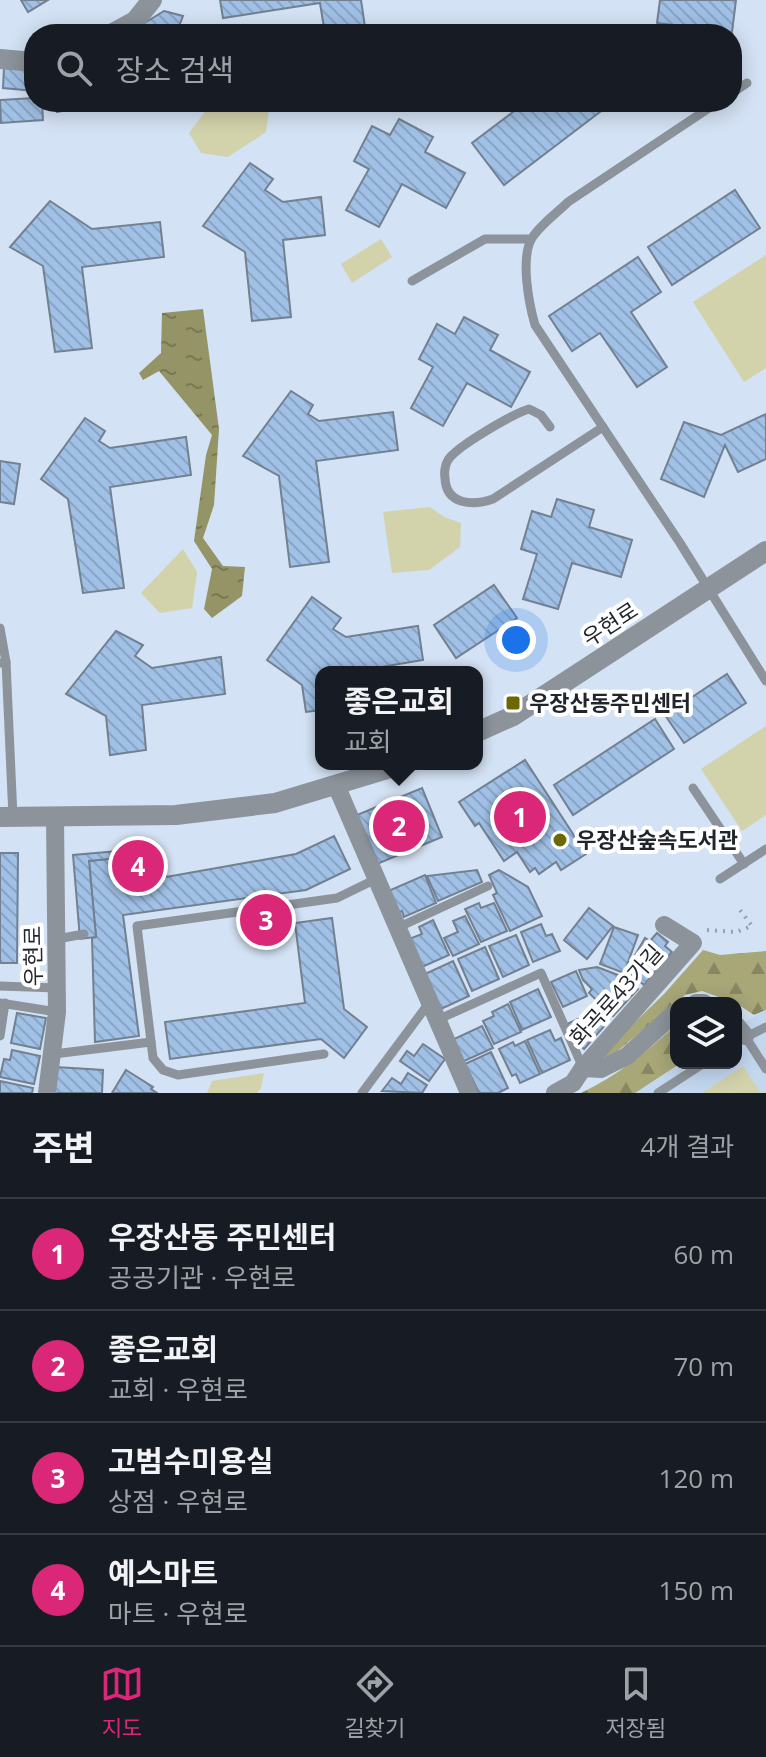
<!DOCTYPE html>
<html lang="ko">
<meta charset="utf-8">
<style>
:root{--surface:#171b24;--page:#242831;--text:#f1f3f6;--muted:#9ea1a6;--line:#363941;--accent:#db2777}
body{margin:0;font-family:"Open Sans","Noto Sans KR",sans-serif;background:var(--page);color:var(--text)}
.controls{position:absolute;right:24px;bottom:24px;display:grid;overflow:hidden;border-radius:16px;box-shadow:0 4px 20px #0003}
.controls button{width:72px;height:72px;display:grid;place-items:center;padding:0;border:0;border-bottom:2px solid var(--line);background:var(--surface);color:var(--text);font:40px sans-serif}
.you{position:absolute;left:516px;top:640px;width:28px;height:28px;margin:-20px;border:6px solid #fff;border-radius:50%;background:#1a73e8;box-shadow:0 0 0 12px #1a73e833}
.badge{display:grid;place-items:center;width:52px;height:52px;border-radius:50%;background:var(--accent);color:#fff;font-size:26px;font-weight:700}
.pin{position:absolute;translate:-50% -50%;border:4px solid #fff;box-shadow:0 2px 8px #0006}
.popup{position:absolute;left:315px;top:666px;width:168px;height:104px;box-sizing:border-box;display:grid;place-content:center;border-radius:16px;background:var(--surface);filter:drop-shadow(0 2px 6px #0005);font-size:26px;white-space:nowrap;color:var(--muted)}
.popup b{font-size:30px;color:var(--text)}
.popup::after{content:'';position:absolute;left:50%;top:100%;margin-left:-16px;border:16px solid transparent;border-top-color:var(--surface)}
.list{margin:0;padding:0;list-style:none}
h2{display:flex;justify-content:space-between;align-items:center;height:104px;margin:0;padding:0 32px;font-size:34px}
h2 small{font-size:26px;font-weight:400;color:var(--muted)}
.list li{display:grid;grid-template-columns:52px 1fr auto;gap:24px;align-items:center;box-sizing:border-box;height:112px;padding:0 32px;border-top:2px solid var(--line)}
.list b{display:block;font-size:30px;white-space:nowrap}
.list p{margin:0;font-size:26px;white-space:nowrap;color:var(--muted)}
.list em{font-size:26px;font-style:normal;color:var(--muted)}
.icon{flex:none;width:44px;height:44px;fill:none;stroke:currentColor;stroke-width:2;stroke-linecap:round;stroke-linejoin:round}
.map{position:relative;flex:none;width:766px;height:1093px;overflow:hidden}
.search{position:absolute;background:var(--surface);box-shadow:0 4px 20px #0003;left:24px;right:24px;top:24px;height:88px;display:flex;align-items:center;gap:20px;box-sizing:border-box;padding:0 28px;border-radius:32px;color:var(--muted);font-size:30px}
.sheet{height:552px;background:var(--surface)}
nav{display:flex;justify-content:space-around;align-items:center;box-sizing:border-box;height:112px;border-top:2px solid var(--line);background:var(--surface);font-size:22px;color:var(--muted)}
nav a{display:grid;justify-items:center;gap:4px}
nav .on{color:var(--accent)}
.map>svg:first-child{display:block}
</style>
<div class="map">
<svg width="766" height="1093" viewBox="0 0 766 1093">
<defs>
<pattern id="forest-firs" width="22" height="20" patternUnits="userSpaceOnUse" patternTransform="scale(2)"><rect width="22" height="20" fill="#a7a778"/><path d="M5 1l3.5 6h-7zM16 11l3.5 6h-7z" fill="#878863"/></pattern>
<pattern id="water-ripples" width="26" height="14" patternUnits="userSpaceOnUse" patternTransform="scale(2)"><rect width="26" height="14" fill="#949466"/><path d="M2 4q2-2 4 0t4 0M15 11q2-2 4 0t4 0" fill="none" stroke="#787954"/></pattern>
<pattern id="building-back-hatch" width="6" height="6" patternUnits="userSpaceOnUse" patternTransform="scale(2)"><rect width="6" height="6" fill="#a0c0e5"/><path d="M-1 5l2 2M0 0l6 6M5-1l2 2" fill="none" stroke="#89a5c5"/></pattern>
</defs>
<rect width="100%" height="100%" fill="#d3e2f4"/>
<!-- built -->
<polygon fill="#c3d8ef" points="766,1010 766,1093 635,1093 681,1063 736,1063 736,1027"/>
<!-- forest -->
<g fill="url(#forest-firs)">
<polygon points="703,950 720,955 766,951 766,1010 754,1015 736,1003 702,991 685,995 608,1059 602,1054 664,994"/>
<path d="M676 1025V1063H681L635 1093H581C617 1076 646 1052 676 1025Z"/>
</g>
<!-- park -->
<g fill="#d2d2ab">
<polygon points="212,102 270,102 266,132 228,157 201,153 189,133"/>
<polygon points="381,239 392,257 352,283 341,264"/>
<polygon points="766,255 766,368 744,382 693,302"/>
<polygon points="430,507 444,517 461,523 460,547 429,570 392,573 383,512"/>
<polygon points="183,549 197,572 192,608 160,613 141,593"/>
<polygon points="766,726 766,815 742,831 701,769"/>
<polygon points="743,1066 761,1093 702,1093"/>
<polygon points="264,1073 261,1088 257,1093 207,1093 212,1081"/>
</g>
<!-- water -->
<polygon fill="url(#water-ripples)" points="203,309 219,429 214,505 203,538 223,566 245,567 242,596 212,618 204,609 212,569 194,541 206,455 212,435 159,371 143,380 139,373 161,353 162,313"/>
<!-- building -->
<g fill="url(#building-back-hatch)" stroke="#728090" stroke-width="2">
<polygon points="21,0 48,0 28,12"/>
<polygon points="220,0 361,0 366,34 325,34 320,3 223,18"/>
<polygon points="660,0 736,0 732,32 657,23"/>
<polygon points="164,11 183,16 176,34 149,34 143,24"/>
<polygon points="4,67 34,69 34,91 3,88"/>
<polygon points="34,98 34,102 42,102 43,120 1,123 0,100"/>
<polygon points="55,102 81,102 82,107 57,112"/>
<polygon points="526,102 613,102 504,185 472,143"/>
<polygon points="399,119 433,137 425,152 465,173 446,208 402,184 379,227 346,210 369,169 354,161 372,126 390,135"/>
<polygon points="250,163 273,179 265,190 283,202 321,197 325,235 283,240 291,317 252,321 245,252 203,226"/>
<polygon points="735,190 760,228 672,285 648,247"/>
<polygon points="50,201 92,229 160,222 164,257 82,267 92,348 55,352 43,266 10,247"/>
<polygon points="638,257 661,292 631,312 667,367 637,387 600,333 572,351 549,316"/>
<polygon points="464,317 498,335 490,350 530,372 511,407 467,383 443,426 411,408 433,367 419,359 437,324 455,334"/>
<polygon points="291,391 313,405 308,414 319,421 393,412 398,450 316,461 329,562 290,567 279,476 243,456"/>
<polygon points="766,414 766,459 738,472 725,445 704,497 661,479 684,422 721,435"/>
<polygon points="85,418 105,431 99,441 110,448 186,437 191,475 110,487 124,588 83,593 68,499 41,479"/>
<polygon points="0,461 20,464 14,504 0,502"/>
<polygon points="557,499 594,510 589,527 632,540 621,577 572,563 558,609 523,599 537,554 521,549 532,511 551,517"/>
<polygon points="494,585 517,618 456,658 434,625"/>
<polygon points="312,597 341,618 333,629 346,637 418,626 423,660 352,672 321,672 321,710 306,712 302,685 267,660"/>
<polygon points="116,631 143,645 135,656 152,668 221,657 225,694 142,705 146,750 110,755 106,716 66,694"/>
<polygon points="727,674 746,703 684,743 665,715"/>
<polygon points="655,719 674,749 573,815 554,785"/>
<polygon points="525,760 586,854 561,870 556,862 539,874 535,868 530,872 517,852 504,861 479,823 475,826 459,802"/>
<polygon points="422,788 442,837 377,864 357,815"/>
<polygon points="334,836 350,869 306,890 123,915 139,1036 95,1042 92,938 96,937 89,861 127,857 129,880 166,877 296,854"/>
<polygon points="141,849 141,858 164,856 166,877 129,880 127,857 89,861 96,937 80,939 73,855"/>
<polygon points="0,853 18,853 17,963 0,963"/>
<polygon points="477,870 482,882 438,901 427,876"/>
<polygon points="499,870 528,887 542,916 510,931 493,895 497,893 489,875"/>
<polygon points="425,875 436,903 404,917 402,911 396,914 386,892"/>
<polygon points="479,903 481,908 494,903 507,931 481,942 465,909"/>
<polygon points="589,908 613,926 587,959 564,940"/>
<polygon points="465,916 479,944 453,956 444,938 458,932 453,921"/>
<polygon points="332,918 344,1009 367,1027 344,1058 321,1039 170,1059 165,1022 305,1003 295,923"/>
<polygon points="433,920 449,955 422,967 409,939 422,934 419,927"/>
<polygon points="541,924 546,936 552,934 560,951 533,962 521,932"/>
<polygon points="614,927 638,935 624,973 600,964"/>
<polygon points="657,933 668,942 665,946 672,952 644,985 631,974 636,969 630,964 645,938 650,941"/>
<polygon points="516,935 529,965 503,977 489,946"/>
<polygon points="485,947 499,979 472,991 458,959"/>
<polygon points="453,961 469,996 441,1009 425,974"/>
<polygon points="597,967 623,977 638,989 613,1016 589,993 592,989 583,980 579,970"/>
<polygon points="576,971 587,996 563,1007 551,982"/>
<polygon points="538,989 551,1017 522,1030 510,1002"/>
<polygon points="508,1004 521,1032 494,1044 483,1021 494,1016 492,1012"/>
<polygon points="593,1012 606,1024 584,1049 575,1041 567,1024"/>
<polygon points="17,1013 46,1018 40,1049 11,1043"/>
<polygon points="482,1026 493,1048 462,1062 452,1040"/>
<polygon points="550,1030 555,1041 561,1038 570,1060 542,1073 527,1040"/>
<polygon points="525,1041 540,1074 520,1083 516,1074 512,1076 499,1049 513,1042 515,1046"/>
<polygon points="423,1044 445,1059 429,1081 400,1061 407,1051 414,1056"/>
<polygon points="12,1050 40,1056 34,1084 0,1077 4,1059 10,1060"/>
<polygon points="491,1052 508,1088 498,1093 479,1093 465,1064"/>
<polygon points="56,1067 103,1070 102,1093 54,1093"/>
<polygon points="126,1070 153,1087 151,1089 157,1093 112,1093"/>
<polygon points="408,1073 427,1085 422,1093 382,1091 392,1078 401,1084"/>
<polygon points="0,1081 33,1088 32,1093 0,1093"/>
</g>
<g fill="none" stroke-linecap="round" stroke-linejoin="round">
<!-- path -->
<polyline stroke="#95a1af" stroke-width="4" stroke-dasharray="2 6" stroke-linecap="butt" points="707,930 736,932 752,926 740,910"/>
<!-- service -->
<g stroke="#8c939a" stroke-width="9">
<polyline points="732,93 747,83"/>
<path d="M718 102 568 202C557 213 540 225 532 238 520 258 529 304 535 325L680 543 766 681"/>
<polyline points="412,281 485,239 531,239"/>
<path d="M550 427 541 415 529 409C513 414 457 446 448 460 445 465 444 473 445 478 446 505 473 506 493 499L603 427"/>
<polyline points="0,628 6,662"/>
<polyline points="0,663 6,662 13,817"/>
<polyline points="693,788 744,864"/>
<polyline points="720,879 766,849"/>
<polyline points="397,928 488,886"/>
<polyline points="57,939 84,934"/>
<polyline points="0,986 57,988"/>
<polyline points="0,1003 57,1012"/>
<polyline points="437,1020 541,973 583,1068"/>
<polyline points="0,1036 5,1003"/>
<polyline points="745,1036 766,1069"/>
<polyline points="736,1042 766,1027"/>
<polyline points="54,1054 151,1042"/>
<polyline points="324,1054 178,1075 163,1070 153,1058 137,926 337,898 376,879"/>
<polyline points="362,1093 429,1003"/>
<polyline points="658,1093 704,1063"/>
</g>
<!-- minor -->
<g stroke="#8c939a" stroke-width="18">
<polyline points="336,785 469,1093"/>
<polyline points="696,1003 704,1003"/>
<polyline points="736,1025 745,1036"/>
<polyline points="583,1068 601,1069 627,1056 676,1012"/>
<polyline points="47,1093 57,1012 55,818"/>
<polyline points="555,1093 573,1083 583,1068 693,943 664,925"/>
</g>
<!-- tertiary -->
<g stroke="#8c939a" stroke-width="20">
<polyline points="111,34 135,21 152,0"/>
<polyline points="0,59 34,62"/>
<polyline points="477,732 513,716 766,551"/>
<polyline points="0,817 176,815 275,803 404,764"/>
</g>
</g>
<!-- markers -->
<g fill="#6c6904" stroke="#fff" stroke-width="3">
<rect x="505" y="695" width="16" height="16" rx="4"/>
<circle cx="560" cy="840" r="8"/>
</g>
<g text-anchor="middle" stroke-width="8" stroke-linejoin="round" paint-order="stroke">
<!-- street labels -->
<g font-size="22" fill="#1f252b" stroke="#fff">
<text transform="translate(610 624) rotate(-33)" y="8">우현로</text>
<text transform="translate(33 956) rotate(-91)" y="8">우현로</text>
<text transform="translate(616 995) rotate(-48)" y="8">화곡로43가길</text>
</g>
<!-- poi labels -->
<g font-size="22" font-weight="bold" fill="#1f252b" stroke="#fff" text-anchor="start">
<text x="529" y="711">우장산동주민센터</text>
<text x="576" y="848">우장산숲속도서관</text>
</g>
</g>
</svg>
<div class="controls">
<button><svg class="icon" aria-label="layers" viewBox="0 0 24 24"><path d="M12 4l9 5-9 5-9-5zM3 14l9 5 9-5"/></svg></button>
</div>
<div class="you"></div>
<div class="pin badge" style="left:520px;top:817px">1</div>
<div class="pin badge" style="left:399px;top:826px">2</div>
<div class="popup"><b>좋은교회</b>교회</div>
<div class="pin badge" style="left:266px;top:920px">3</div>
<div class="pin badge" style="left:138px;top:866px">4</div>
<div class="search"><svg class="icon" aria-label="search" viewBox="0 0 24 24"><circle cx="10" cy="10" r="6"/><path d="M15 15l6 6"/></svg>장소 검색</div>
</div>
<section class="sheet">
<h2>주변<small>4개 결과</small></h2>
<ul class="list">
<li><span class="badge">1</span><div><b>우장산동 주민센터</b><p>공공기관 · 우현로</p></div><em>60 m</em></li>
<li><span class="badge">2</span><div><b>좋은교회</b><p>교회 · 우현로</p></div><em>70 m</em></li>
<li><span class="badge">3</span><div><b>고범수미용실</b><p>상점 · 우현로</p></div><em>120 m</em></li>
<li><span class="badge">4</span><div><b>예스마트</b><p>마트 · 우현로</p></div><em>150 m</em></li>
</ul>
</section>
<nav>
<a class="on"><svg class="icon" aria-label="map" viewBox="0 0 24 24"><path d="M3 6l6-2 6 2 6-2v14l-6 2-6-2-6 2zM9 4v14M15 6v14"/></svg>지도</a>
<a><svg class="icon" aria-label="directions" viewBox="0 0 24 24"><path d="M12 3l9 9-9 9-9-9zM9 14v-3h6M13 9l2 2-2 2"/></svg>길찾기</a>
<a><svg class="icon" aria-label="saved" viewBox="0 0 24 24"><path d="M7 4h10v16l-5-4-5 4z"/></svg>저장됨</a>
</nav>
